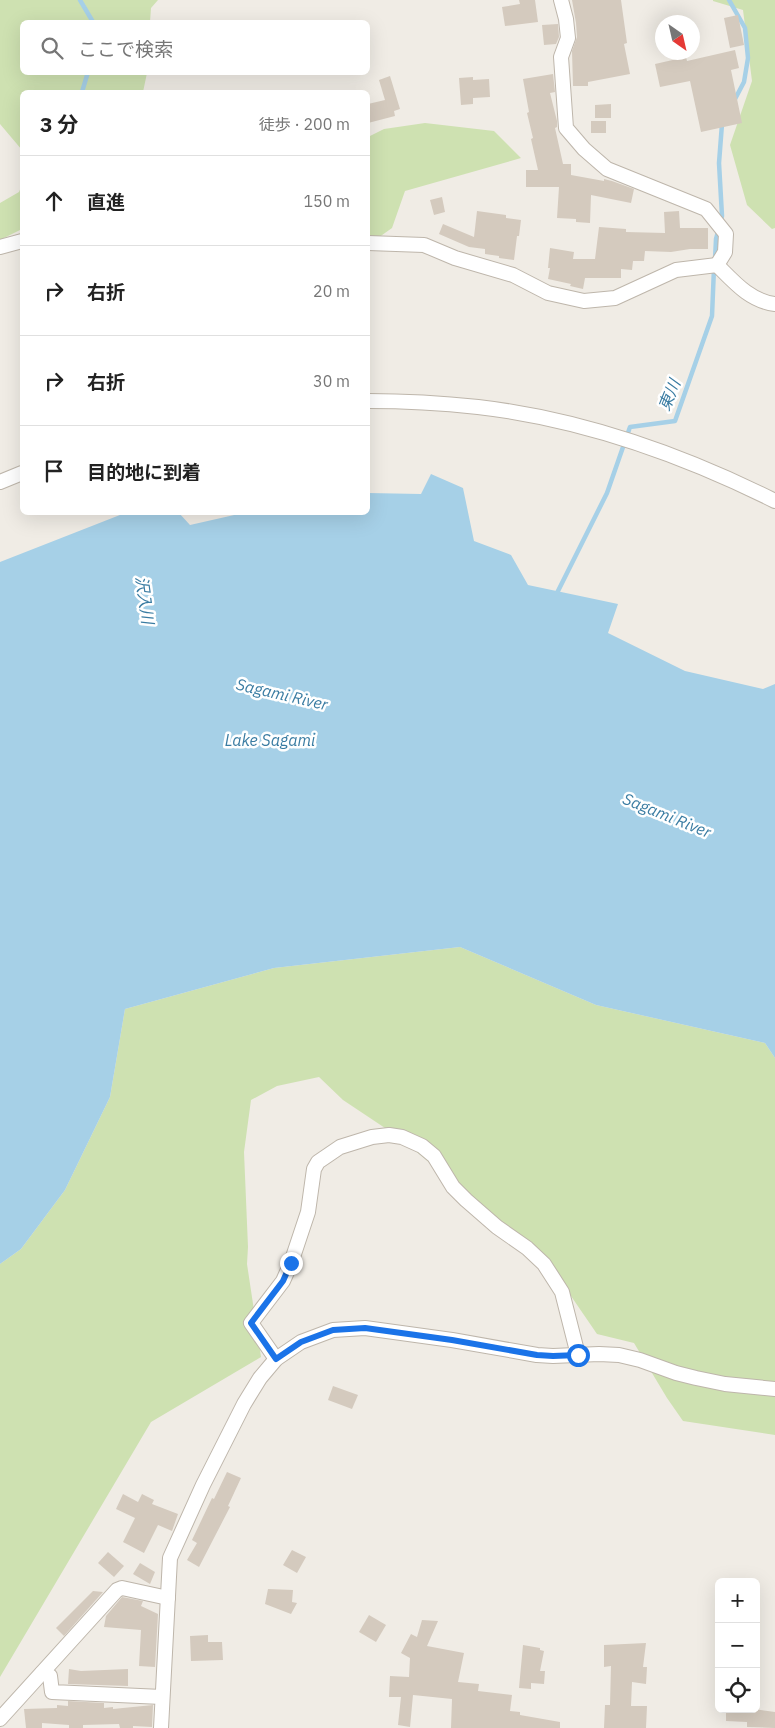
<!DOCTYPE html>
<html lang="ja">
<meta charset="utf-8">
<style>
:root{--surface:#fff;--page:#f6f6f6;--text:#222;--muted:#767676;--line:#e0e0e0}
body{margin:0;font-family:"IBM Plex Sans","Noto Sans JP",sans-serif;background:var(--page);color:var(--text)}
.controls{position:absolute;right:15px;bottom:15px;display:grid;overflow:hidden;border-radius:8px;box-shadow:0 5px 20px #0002}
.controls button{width:45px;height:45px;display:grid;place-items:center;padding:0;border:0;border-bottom:1px solid var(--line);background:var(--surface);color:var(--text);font:25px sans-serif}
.compass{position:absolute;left:655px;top:15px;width:45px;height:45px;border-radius:50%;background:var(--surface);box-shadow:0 5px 20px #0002;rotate:146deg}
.stop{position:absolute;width:15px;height:15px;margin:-11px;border:4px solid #1a73e8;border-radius:50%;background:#fff}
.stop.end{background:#1a73e8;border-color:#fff;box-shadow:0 1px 5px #0008}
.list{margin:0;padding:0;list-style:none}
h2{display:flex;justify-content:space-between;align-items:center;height:65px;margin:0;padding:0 20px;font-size:21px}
h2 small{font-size:16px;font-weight:400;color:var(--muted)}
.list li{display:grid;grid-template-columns:32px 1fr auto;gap:15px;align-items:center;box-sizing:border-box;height:90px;padding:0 20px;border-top:1px solid var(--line)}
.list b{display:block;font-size:19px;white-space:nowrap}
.list em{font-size:16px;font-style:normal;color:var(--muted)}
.icon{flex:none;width:28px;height:28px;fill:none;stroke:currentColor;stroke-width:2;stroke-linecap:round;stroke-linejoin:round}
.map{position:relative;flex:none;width:775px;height:1728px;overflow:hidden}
.search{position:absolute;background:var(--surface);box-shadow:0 5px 20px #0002;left:20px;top:20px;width:350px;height:55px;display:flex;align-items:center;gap:12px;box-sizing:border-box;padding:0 18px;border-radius:8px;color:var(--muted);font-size:19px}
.panel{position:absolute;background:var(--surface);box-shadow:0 5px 20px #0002;left:20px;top:90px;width:350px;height:425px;border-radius:8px}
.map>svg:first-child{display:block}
</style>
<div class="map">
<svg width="775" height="1728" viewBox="0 0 775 1728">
<rect width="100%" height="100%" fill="#f0ece5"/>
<!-- green -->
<g fill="#cee1b1">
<polygon points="0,0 158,0 151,8 150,22 22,22 22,72 147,73 143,92 22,92 22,150 0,124"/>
<polygon points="713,0 775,0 775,228 772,229 747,205 730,145 752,81 743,10 713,1"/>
<polygon points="425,123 494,131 521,158 405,191 392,228 368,245 368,137 384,129"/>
<polygon points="22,185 22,229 0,240 0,203 19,192"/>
<polygon points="460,947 596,1005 765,1043 775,1058 775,1435 683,1421 667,1398 634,1343 597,1334 547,1261 400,1138 343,1100 319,1077 277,1086 251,1100 244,1152 248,1247 247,1264 261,1357 151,1422 0,1677 0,1264 21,1249 65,1190 110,1097 125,1009 274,968"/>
</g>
<!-- water -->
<polygon fill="#a6d0e7" points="431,474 463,488 474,541 511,555 528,585 618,604 608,633 685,671 763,689 775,684 775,1058 765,1043 596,1005 460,947 274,968 125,1009 110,1097 65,1190 21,1249 0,1264 0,562 125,513 179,513 190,525 243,513 368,512 368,493 421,494"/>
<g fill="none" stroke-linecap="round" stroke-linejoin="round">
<!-- stream -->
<g stroke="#a6d0e7" stroke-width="4.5">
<polyline points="80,0 93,22"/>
<polyline points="729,0 745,28 748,58 744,82 735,99"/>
<polyline points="82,92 88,72"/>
<polyline points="715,260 716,239 722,216 719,163 722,124"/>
<polyline points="556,595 607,493 630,427 675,421 712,316 714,268"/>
</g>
</g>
<!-- building -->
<g fill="#d4cabe">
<polygon points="519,0 535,0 538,22 505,26 502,7 520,4"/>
<polygon points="572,0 621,0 627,43 624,44 630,74 588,82 588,86 573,86 572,51 577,37 576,23"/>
<polygon points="738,15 744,45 730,48 724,18"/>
<polygon points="558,24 559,37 556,44 544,45 542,25"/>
<polygon points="735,50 739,68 731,70 742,123 701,132 690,81 660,87 655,64 686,57 687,61"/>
<polygon points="553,74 555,92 550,93 557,121 557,127 555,128 563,164 571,164 571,175 604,181 604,179 612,181 634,189 631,203 591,195 590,223 576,222 576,219 557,218 559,187 526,187 526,170 538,170 531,139 533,138 527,113 529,112 523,79"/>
<polygon points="390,76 400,109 394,111 395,116 368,123 368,104 385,100 379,80"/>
<polygon points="473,77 473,80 489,79 490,97 473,98 473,104 461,105 459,78"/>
<polygon points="611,104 611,118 595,118 595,105"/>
<rect x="591" y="121" width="15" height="12"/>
<polygon points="442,197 445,212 434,215 430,200"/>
<polygon points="477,211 506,215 506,218 521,220 519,236 517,236 514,260 499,258 499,256 485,254 485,249 469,247 439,234 443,224 474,237"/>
<polygon points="679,211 680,228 708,228 708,249 690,249 671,252 645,251 644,261 633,261 632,270 621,269 621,278 585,278 583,289 570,286 571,284 548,279 550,268 548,268 550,248 574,252 573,259 595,259 599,227 626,229 626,232 665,233 664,212"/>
<polygon points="333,1386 358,1395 352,1409 328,1400"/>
<polygon points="227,1472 241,1478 228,1506 230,1507 199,1567 187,1560 197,1543 192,1540 212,1498 214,1499"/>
<polygon points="123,1494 138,1502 142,1494 154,1500 152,1504 178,1514 172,1531 158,1525 144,1553 123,1542 135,1518 116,1509"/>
<polygon points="292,1550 306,1557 297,1573 283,1565"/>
<polygon points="108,1552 124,1566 114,1577 98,1563"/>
<polygon points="140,1563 155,1572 150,1584 133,1574"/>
<polygon points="268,1589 293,1590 292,1602 297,1603 291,1614 265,1604"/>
<polygon points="93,1591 103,1592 64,1636 56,1628"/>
<polygon points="122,1597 143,1601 141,1606 158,1614 155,1667 139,1666 141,1630 104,1627 106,1616"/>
<polygon points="369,1615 386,1625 376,1642 359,1632"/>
<polygon points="422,1620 438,1621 427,1646 464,1653 458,1682 479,1684 478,1691 512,1695 510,1711 520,1712 520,1715 560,1722 560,1728 451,1728 452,1699 413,1695 410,1727 398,1725 401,1697 389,1697 390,1676 409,1677 410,1658 401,1653 411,1634 417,1637"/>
<polygon points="208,1635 208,1642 222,1642 223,1660 191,1661 190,1636"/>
<polygon points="646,1643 643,1667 647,1667 646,1684 632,1682 631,1706 647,1706 646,1728 604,1728 605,1705 610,1705 611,1666 604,1667 604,1645"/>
<polygon points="523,1645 540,1648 540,1650 544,1651 540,1671 545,1671 544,1684 531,1683 531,1689 519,1688"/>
<polygon points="69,1669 81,1671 128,1669 128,1686 68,1684"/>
<polygon points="68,1701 104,1703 104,1708 113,1707 113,1709 153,1705 152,1727 133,1726 133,1728 120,1728 119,1724 83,1725 83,1728 69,1728 69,1725 42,1723 42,1728 26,1728 24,1709 57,1708 57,1705 68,1706"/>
<polygon points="726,1709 754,1709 775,1712 775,1728 747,1727 747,1722 726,1721"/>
</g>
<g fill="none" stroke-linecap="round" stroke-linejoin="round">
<defs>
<g id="minor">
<polyline points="561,0 566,19 568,38 561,57 566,128 584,149 607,169 706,209 726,234 725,252 717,265"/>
<polyline points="368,243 424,245 455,258 513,275 548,293 584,301 615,298 676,270 717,265"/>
<polyline points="0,247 22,241"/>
<path d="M717 265C734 282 750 301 775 304"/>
<path d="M368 401C404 401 441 403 478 407 581 419 683 455 775 501"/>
<polyline points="0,482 22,473"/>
<polyline points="276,1359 251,1323 283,1281 291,1263 308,1212 314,1169 318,1162 340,1147 372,1137 389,1135 402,1137 422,1146 434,1156 453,1187 466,1200 497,1227 527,1248 544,1264 562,1292 578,1355"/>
<polyline points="42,1673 50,1676 52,1692 162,1697"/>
<polyline points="0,1719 117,1590 122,1588 168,1598"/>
<polyline points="161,1728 170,1558 203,1485 244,1404 260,1378 276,1359 301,1342 333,1330 365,1328 452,1340 537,1355 553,1356 599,1354 619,1355 640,1360 676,1373 696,1378 725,1384 775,1389"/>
</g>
</defs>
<!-- minor casing -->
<use href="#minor" stroke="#beb6ab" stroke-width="16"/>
<!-- minor -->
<use href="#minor" stroke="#fff" stroke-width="14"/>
</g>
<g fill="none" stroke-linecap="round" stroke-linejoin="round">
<!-- route -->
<polyline stroke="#1a73e8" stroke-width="6" points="291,1263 283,1281 251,1323 276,1359 301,1342 333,1330 365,1328 452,1340 537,1355 553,1356 578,1355"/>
</g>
<g text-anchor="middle" stroke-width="5" stroke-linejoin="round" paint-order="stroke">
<!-- water labels -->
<g font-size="16" font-style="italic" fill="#3a7ca2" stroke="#fff">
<text transform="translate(669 395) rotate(-68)" y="6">東川</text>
<text transform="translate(145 600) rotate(82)" y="6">沢入川</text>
<text transform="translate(282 694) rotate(13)" y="6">Sagami River</text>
<text x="270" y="746">Lake Sagami</text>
<text transform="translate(667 815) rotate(22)" y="6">Sagami River</text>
</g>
</g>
</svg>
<div class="controls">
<button>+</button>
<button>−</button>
<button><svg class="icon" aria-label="locate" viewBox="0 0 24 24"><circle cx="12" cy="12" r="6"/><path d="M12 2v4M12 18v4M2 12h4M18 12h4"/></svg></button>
</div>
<svg class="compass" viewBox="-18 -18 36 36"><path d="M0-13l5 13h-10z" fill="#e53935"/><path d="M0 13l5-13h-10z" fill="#767676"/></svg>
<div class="stop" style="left:578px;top:1355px"></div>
<div class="stop end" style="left:291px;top:1263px"></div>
<div class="search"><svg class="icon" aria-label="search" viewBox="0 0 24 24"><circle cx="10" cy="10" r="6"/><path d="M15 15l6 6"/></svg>ここで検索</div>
<section class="panel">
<h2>3 分<small>徒歩 · 200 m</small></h2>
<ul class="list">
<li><svg class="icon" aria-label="ahead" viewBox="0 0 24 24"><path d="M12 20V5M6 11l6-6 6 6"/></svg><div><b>直進</b></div><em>150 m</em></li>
<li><svg class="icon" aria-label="right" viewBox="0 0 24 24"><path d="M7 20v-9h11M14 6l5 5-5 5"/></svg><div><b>右折</b></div><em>20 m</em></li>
<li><svg class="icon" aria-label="right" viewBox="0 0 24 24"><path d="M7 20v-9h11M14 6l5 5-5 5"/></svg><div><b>右折</b></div><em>30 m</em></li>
<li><svg class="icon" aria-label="arrive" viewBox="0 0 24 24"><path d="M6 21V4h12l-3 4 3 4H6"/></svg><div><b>目的地に到着</b></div></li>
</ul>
</section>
</div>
